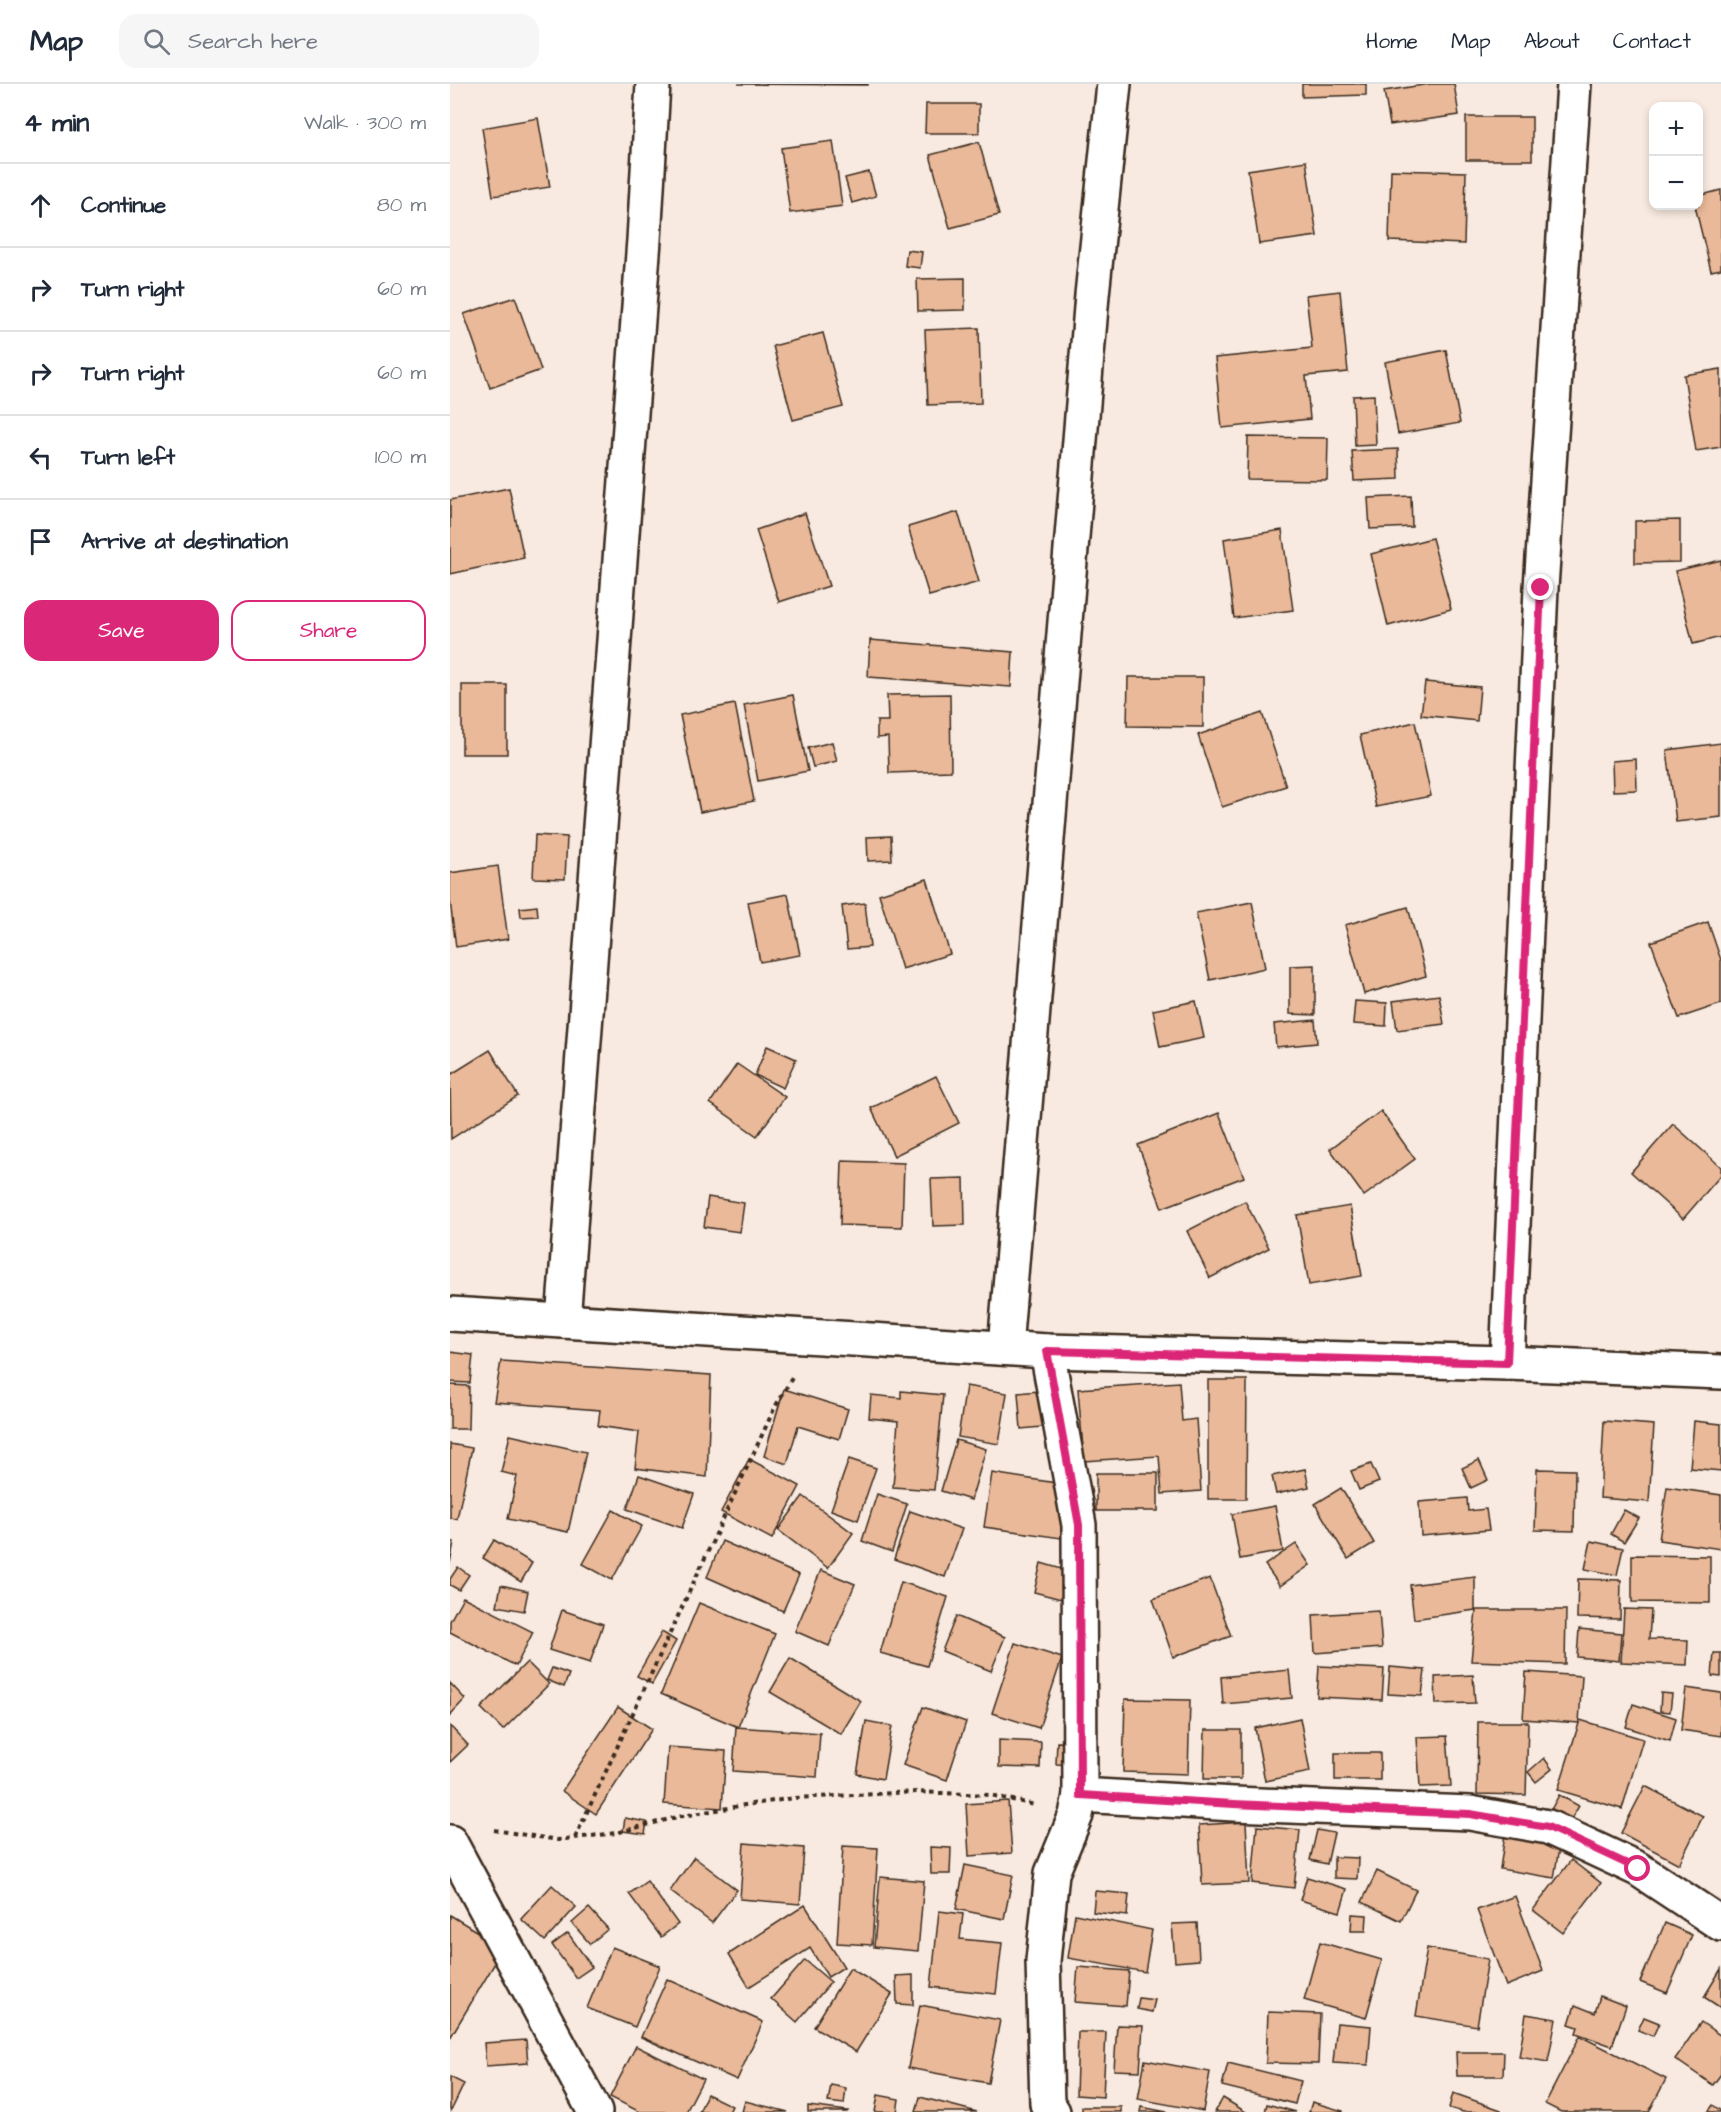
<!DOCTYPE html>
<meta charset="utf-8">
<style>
:root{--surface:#fff;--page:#f6f6f7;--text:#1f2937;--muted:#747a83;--line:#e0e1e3;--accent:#db2777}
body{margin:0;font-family:"Architects Daughter",sans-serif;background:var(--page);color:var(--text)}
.controls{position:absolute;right:18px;top:18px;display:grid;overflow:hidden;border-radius:12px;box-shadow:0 3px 9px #0003}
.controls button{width:54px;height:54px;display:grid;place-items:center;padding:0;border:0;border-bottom:2px solid var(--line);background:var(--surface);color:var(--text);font:30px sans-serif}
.stop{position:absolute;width:18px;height:18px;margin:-14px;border:4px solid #db2777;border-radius:50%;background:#fff}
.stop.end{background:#db2777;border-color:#fff;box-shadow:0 2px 6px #0008}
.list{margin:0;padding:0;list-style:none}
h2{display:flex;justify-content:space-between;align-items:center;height:78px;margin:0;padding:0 24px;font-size:26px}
h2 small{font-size:20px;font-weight:400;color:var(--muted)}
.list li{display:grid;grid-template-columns:39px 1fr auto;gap:18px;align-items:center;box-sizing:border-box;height:84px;padding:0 24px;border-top:2px solid var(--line)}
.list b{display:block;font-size:22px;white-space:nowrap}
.list em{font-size:20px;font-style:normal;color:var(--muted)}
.actions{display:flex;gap:12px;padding:18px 24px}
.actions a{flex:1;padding:14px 0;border:2px solid var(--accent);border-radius:18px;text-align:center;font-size:21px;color:var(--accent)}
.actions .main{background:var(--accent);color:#fff}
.icon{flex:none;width:33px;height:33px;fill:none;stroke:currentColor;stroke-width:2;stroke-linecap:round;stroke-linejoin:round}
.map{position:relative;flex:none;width:1271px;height:2028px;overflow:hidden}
header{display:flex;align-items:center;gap:36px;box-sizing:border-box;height:84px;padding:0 30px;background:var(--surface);border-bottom:2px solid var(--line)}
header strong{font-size:28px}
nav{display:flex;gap:33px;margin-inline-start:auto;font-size:21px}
.search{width:420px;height:54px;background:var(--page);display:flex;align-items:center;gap:15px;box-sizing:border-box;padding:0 21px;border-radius:18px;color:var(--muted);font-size:22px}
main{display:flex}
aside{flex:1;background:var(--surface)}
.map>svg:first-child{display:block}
</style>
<header>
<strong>Map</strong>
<div class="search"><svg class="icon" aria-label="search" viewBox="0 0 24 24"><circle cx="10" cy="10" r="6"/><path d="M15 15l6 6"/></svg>Search here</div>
<nav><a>Home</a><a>Map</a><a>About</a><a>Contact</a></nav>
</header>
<main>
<aside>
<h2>4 min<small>Walk · 300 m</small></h2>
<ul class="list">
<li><svg class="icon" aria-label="ahead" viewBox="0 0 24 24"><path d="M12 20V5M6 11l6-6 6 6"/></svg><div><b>Continue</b></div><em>80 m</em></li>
<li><svg class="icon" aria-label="right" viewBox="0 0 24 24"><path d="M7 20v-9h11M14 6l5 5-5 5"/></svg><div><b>Turn right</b></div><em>60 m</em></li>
<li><svg class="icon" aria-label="right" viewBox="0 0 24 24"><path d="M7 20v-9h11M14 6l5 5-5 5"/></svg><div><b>Turn right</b></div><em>60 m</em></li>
<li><svg class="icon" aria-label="left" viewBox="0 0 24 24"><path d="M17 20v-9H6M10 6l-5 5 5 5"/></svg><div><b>Turn left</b></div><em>100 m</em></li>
<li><svg class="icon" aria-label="arrive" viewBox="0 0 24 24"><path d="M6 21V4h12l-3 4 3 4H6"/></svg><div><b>Arrive at destination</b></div></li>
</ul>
<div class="actions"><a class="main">Save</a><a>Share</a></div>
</aside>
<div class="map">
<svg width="1271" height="2028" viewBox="0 0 1271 2028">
<rect width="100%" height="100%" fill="#f8eae0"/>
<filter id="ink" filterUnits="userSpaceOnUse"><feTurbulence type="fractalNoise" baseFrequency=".0167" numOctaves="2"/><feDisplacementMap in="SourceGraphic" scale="12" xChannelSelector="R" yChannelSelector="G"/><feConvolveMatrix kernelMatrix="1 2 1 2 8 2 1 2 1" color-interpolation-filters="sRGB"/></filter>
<g filter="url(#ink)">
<!-- building -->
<g fill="#e9b999" stroke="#3b2a1e" stroke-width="1.5">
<polygon points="288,0 418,0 418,1"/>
<polygon points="852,0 916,0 916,11 852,13"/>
<polygon points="980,0 1004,0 1009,31 940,41 934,7"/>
<polygon points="476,20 529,20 529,49 475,49"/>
<rect x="1016" y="33" width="66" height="43"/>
<polygon points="88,34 100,103 43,112 32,44"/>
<polygon points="383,57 392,122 340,129 331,64"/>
<polygon points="529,58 549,131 500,144 480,71"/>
<polygon points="856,77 867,152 809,160 798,86"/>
<polygon points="941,86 1016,88 1014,160 939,157"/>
<polygon points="419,88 426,112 402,119 395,94"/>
<polygon points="1271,106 1271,185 1261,187 1245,122 1248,122 1248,112"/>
<polygon points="457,166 472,168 470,184 455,182"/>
<polygon points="515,194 515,226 468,227 467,195"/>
<polygon points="890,207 898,288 856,292 860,335 772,344 765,274 862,264 856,211"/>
<polygon points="65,213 91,286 40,304 14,230"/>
<polygon points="529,244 531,319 478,321 475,246"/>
<polygon points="373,249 393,323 343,336 323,262"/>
<polygon points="996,266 1010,339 948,350 935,278"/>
<polygon points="1271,285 1271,363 1246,367 1234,291"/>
<polygon points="924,311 926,361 905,362 903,312"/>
<polygon points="798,353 878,354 877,396 797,395"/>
<polygon points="948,365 949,395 904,397 902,367"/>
<polygon points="59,404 74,474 0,490 0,416"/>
<polygon points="961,412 962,443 920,445 918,414"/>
<polygon points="508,428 529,498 479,512 458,443"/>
<polygon points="355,429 379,502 329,518 306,446"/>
<polygon points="1230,436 1230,478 1185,479 1185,437"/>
<polygon points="832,446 843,526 784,534 774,455"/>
<polygon points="982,454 1001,525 938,542 921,470"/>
<polygon points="1271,476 1271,553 1243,560 1225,487"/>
<polygon points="420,556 563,568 561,603 418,593"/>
<polygon points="678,593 753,593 753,643 677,642"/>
<polygon points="975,598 1030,603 1027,637 971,631"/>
<rect x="12" y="601" width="45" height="69"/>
<polygon points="500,610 501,687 439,689 438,653 427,654 427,637 438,637 437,611"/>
<polygon points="343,611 358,687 308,697 294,621"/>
<polygon points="285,620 304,717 250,728 230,631"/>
<polygon points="812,629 836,702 772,723 748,651"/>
<polygon points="965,638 981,712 926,723 910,651"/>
<polygon points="382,658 387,677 363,683 358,664"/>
<polygon points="1271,659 1271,733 1226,738 1217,666"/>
<polygon points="1186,675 1187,706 1163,707 1162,677"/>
<polygon points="85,751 117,753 115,795 83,794"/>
<polygon points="441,752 442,776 418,777 417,753"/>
<polygon points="48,782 58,855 6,863 0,817 0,789"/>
<polygon points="477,795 500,870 452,885 429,810"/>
<polygon points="338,810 350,871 310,878 298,818"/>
<polygon points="802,818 815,884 760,896 746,829"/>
<polygon points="415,819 420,863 397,865 392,822"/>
<polygon points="87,822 88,832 71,833 70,824"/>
<polygon points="958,823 976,892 914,910 895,841"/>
<polygon points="1258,838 1271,876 1271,920 1229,934 1201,858"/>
<polygon points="865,881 865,931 840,930 840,882"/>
<polygon points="989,911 994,940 947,946 943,917"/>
<polygon points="746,917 754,954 710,963 703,926"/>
<polygon points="905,917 937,919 936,942 903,940"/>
<polygon points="865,936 867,959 826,963 824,940"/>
<polygon points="317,962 346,975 333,1004 305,991"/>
<polygon points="40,966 68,1012 1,1055 0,991"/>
<polygon points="287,980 335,1013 307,1052 260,1019"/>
<polygon points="486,992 509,1039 444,1072 421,1024"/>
<polygon points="931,1027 965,1075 914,1112 880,1065"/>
<polygon points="769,1029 794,1093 712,1124 688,1061"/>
<polygon points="1223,1040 1271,1083 1271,1091 1233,1135 1181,1088"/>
<polygon points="392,1077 454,1079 452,1143 390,1141"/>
<polygon points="514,1094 515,1141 483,1142 481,1095"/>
<polygon points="258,1113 294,1119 290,1148 254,1143"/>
<polygon points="795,1117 819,1164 760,1194 737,1147"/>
<polygon points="900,1122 912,1192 859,1201 847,1131"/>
<polygon points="0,1268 23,1271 20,1299 0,1298"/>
<polygon points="51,1277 261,1291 257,1393 185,1384 189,1348 148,1342 150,1326 44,1318"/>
<polygon points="758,1296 797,1296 796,1415 758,1415"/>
<polygon points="729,1298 732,1337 746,1335 751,1407 712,1410 709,1372 634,1377 628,1305"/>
<polygon points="0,1301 19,1302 18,1345 0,1345"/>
<polygon points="516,1302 557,1309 549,1360 508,1353"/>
<polygon points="334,1305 398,1325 389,1355 348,1342 337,1380 314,1372"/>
<polygon points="599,1306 602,1342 571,1345 568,1309"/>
<polygon points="451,1307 493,1311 484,1406 443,1403 448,1337 419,1334 421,1311 451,1314"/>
<polygon points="1154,1337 1204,1341 1199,1418 1150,1414"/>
<polygon points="1244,1337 1271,1340 1271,1387 1240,1384"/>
<polygon points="60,1351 136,1368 118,1448 58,1435 67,1392 51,1388"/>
<polygon points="506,1356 536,1365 521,1416 491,1407"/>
<polygon points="0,1360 22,1364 7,1435 0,1434"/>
<polygon points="299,1375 350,1402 322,1455 271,1428"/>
<polygon points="399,1375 426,1384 408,1436 381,1426"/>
<polygon points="1029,1376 1038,1396 1021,1404 1012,1384"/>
<polygon points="921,1380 929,1398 909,1406 901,1387"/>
<polygon points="855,1385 859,1403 826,1410 822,1392"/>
<polygon points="1087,1385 1125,1386 1124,1447 1085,1446"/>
<polygon points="542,1389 619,1401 611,1454 534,1443"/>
<rect x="646" y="1389" width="62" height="38"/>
<polygon points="189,1391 244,1410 232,1444 177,1425"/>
<polygon points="1217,1403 1271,1411 1271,1465 1209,1456"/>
<polygon points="891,1404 924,1459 898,1475 865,1420"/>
<polygon points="427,1410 457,1420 442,1468 412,1457"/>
<polygon points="353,1412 403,1449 378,1484 328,1446"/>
<polygon points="1017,1414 1018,1427 1036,1425 1039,1446 971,1452 969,1418"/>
<polygon points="825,1422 833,1467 790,1475 782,1430"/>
<polygon points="163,1426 192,1442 162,1496 133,1480"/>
<polygon points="1174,1426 1189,1434 1174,1458 1161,1450"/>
<polygon points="460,1427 512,1445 495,1493 444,1475"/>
<polygon points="44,1456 82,1479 71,1498 33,1474"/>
<polygon points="272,1457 349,1491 333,1527 257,1493"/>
<polygon points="1141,1457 1173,1464 1167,1491 1135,1485"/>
<polygon points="0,1458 4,1458 0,1479"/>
<polygon points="846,1460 860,1481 830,1502 815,1481"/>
<polygon points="1182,1471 1260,1472 1260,1519 1182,1518"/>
<polygon points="591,1479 622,1488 615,1516 584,1508"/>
<polygon points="8,1483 19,1491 9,1506 0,1501 0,1495"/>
<polygon points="371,1486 405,1500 379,1562 345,1547"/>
<polygon points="1025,1493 1025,1526 964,1535 960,1501"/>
<polygon points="760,1494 781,1552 723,1573 703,1515"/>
<polygon points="1128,1495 1171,1496 1170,1535 1127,1534"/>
<polygon points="451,1498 498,1513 477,1582 430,1569"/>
<polygon points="51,1501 78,1507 74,1527 47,1522"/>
<polygon points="13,1513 83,1548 66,1582 0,1548 0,1537"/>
<polygon points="249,1519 325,1550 288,1643 211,1610"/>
<polygon points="1174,1525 1201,1526 1199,1555 1238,1556 1237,1581 1171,1578"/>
<polygon points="112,1526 153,1540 140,1579 99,1566"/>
<polygon points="1026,1526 1116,1526 1115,1580 1021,1577"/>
<polygon points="929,1527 932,1564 865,1569 863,1531"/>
<polygon points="506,1532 555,1553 541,1587 492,1567"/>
<polygon points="1129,1545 1171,1549 1169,1577 1127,1573"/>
<polygon points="212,1548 226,1557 202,1600 187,1592"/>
<polygon points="565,1559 612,1574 589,1644 542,1629"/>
<polygon points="1264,1569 1271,1569 1271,1593 1262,1592"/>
<polygon points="340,1574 411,1617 391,1650 320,1608"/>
<polygon points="77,1578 99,1600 53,1646 31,1624"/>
<polygon points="869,1582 934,1585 932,1616 867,1613"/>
<polygon points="940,1583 975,1586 972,1612 938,1610"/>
<polygon points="102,1584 119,1590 114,1603 97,1596"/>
<polygon points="839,1586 842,1614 773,1620 771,1593"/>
<polygon points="1076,1588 1132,1592 1129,1639 1073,1635"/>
<polygon points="1023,1591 1025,1619 986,1620 985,1593"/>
<polygon points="0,1599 15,1615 0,1631"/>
<polygon points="1236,1604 1271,1609 1271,1652 1231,1646"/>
<polygon points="1211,1609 1222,1610 1220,1628 1210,1627"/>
<polygon points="675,1615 740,1616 738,1690 673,1688"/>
<polygon points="1183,1620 1226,1634 1220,1657 1176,1643"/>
<polygon points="168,1623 202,1645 146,1730 112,1707"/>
<polygon points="473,1623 516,1638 497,1696 453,1681"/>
<polygon points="850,1634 860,1688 815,1697 805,1644"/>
<polygon points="1130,1636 1193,1655 1172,1725 1108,1706"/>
<polygon points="416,1637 442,1642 433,1695 407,1690"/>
<polygon points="1028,1638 1078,1638 1076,1711 1027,1710"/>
<polygon points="0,1642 18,1661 0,1678"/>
<polygon points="286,1643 370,1649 367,1693 283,1687"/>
<polygon points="755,1646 791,1646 791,1695 754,1695"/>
<polygon points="997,1652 1001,1702 970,1703 967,1653"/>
<polygon points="549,1656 591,1658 590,1684 549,1683"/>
<polygon points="607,1658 628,1659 627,1681 606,1680"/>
<polygon points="218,1663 276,1667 272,1724 214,1720"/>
<rect x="885" y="1669" width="45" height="27"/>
<polygon points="1094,1674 1102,1685 1086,1698 1078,1688"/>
<polygon points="1195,1702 1253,1732 1229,1780 1171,1749"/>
<polygon points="1109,1711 1129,1722 1116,1744 1097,1733"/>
<polygon points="558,1717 562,1769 519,1772 516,1720"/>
<polygon points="175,1734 197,1738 195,1750 173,1747"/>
<polygon points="796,1738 799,1799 752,1801 749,1741"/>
<polygon points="807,1742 850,1746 844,1804 802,1799"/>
<polygon points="867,1746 884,1749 877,1780 860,1776"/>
<polygon points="1055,1750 1110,1758 1104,1794 1050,1785"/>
<polygon points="294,1759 354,1764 350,1820 290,1815"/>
<polygon points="393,1762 428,1764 422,1861 387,1859"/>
<polygon points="480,1763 501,1764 500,1790 481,1790"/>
<polygon points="244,1773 287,1806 262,1839 220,1807"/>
<polygon points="884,1773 908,1774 907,1795 884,1794"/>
<polygon points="1121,1776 1151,1799 1113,1849 1083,1826"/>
<polygon points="515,1781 563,1791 554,1835 506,1825"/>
<polygon points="927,1787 966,1806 951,1837 912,1818"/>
<polygon points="430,1793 474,1797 468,1867 424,1863"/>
<polygon points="857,1793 897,1805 890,1828 850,1816"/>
<polygon points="197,1797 228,1840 211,1853 179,1810"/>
<polygon points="102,1801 126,1823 95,1857 71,1835"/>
<polygon points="645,1807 679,1810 677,1832 643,1828"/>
<polygon points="1065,1812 1093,1887 1056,1902 1027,1826"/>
<polygon points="355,1821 394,1883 378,1893 360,1864 299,1903 279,1870"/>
<polygon points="139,1824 158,1845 140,1860 122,1839"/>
<polygon points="489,1827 513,1830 510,1855 552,1859 546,1910 481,1903"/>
<polygon points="625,1830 702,1846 695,1888 618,1874"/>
<polygon points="902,1830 917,1831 916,1847 901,1847"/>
<polygon points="0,1831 54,1864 0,1954"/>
<polygon points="747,1839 749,1876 725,1878 722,1840"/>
<polygon points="1215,1839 1242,1851 1217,1909 1190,1898"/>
<polygon points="118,1849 142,1883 126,1894 102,1861"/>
<polygon points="870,1858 932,1876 916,1934 854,1916"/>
<polygon points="162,1863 210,1882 185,1943 137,1924"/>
<polygon points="977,1864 1038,1875 1027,1942 966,1932"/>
<polygon points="355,1876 381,1898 347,1938 321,1915"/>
<polygon points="628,1883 679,1887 676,1922 625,1918"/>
<polygon points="400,1884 442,1910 406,1968 364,1943"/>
<polygon points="1271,1885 1271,1924 1254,1913"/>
<polygon points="463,1891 463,1921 447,1920 446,1892"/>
<polygon points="217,1895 313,1938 287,1996 191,1953"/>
<polygon points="1150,1912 1176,1922 1162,1962 1126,1949 1128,1943 1119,1940 1125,1921 1145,1929"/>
<polygon points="689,1914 705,1916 702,1928 687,1925"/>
<polygon points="470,1921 550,1936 538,1999 458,1984"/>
<polygon points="818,1928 870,1930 868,1980 816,1979"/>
<polygon points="1076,1930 1106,1935 1098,1978 1069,1973"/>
<polygon points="1194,1933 1209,1939 1203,1952 1188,1946"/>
<polygon points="1251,1938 1271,1952 1271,1990 1263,2001 1225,1975"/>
<polygon points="887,1939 921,1942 918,1981 883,1979"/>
<polygon points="667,1941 693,1942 690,1987 664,1986"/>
<polygon points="628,1948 656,1948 653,2013 626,2011"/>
<polygon points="1130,1952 1216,1995 1199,2028 1111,2028 1095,2020"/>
<polygon points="76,1956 78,1979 36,1982 34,1959"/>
<polygon points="186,1962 253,1995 236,2028 190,2028 160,2013"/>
<polygon points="1006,1968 1054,1968 1053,1992 1007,1992"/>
<polygon points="695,1976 760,1988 753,2027 688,2015"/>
<polygon points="778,1979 851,1997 845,2020 772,2002"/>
<polygon points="0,1993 14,2000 1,2027 0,2026"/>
<polygon points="381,2001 396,2004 394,2020 378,2018"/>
<polygon points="1003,2009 1051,2026 1050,2028 1013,2028 999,2024"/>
<polygon points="257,2010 282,2022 279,2028 249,2028"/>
<polygon points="428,2011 449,2015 447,2028 425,2028"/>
<polygon points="470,2013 527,2028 466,2028"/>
<polygon points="773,2014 796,2028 765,2028"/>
<polygon points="295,2017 338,2028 292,2028"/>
<polygon points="862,2018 893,2027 893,2028 859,2028"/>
<polygon points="817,2020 846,2028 815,2028"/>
<polygon points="1263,2021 1271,2027 1271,2028 1258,2028"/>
<polygon points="358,2022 398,2027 397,2028 358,2028"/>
<rect x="632" y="2023" width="39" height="5"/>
<polygon points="691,2023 717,2028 690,2028"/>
</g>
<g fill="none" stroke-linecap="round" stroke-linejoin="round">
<defs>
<g id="minor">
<polyline points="0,1230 597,1267 1057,1279 1271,1288"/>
<polyline points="113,1237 194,156 203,0"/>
<polyline points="555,1264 642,211 664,0"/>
<polyline points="597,1267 629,1441 630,1711"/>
<polyline points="1057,1279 1091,504 1124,0"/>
<polyline points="0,1758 145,2028"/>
<polyline points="603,2028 597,2020 593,1877 602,1789 626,1731 630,1711 784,1720 1020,1729 1098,1743 1188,1785 1271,1840"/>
</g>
</defs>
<!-- minor casing -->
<use href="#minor" stroke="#3b2a1e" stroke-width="38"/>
<!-- path -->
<g stroke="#3b2a1e" stroke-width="4" stroke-dasharray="4.5 4.5" stroke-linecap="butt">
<polyline points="44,1746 108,1756 166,1749 227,1733 295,1721 345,1714 466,1708 540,1711 585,1721"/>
<polyline points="125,1754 325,1323 342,1294"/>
</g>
<!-- minor -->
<use href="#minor" stroke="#fff" stroke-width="33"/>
</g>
</g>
<g fill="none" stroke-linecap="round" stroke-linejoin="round" filter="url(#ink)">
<!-- route -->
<polyline stroke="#db2777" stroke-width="8" points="1091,504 1057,1279 597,1267 629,1441 630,1711 784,1720 1020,1730 1098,1743 1188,1785"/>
</g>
</svg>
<div class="controls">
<button>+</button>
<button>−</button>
</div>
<div class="stop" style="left:1188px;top:1785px"></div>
<div class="stop end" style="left:1091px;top:504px"></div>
</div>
</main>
